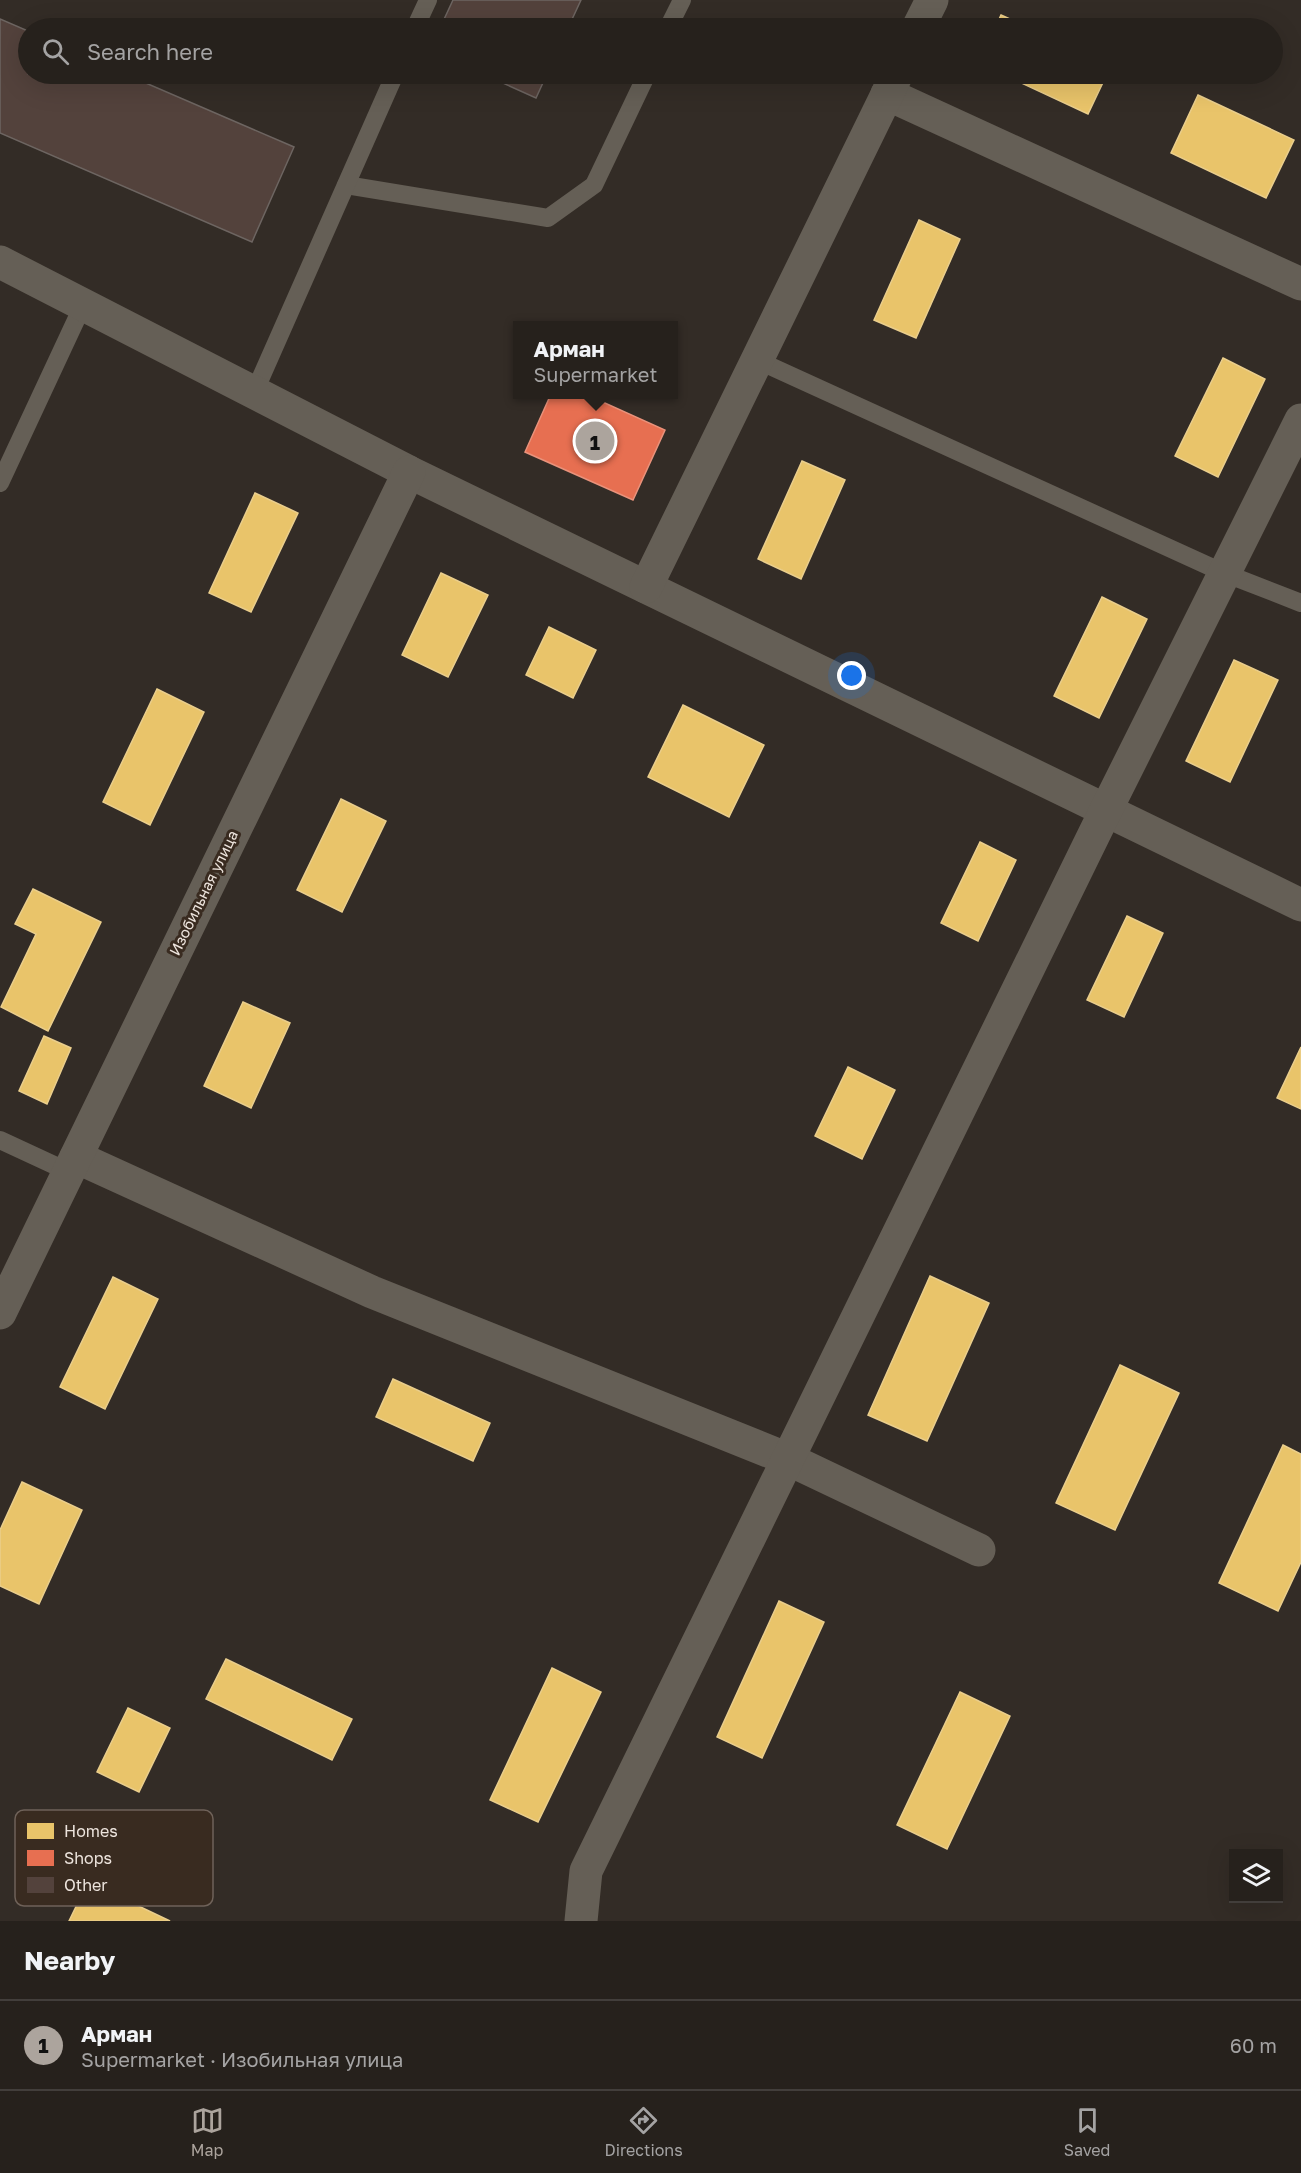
<!DOCTYPE html>
<meta charset="utf-8">
<style>
:root{--surface:#26211c;--page:#322e29;--text:#f1f3f6;--muted:#a4a3a3;--line:#423e3b;--accent:#aca49d}
body{margin:0;font-family:"Golos Text",sans-serif;background:var(--page);color:var(--text)}
.controls{position:absolute;right:18px;bottom:18px;display:grid;overflow:hidden;border-radius:0px;box-shadow:0 6px 24px #0002}
.controls button{width:54px;height:54px;display:grid;place-items:center;padding:0;border:0;border-bottom:2px solid var(--line);background:var(--surface);color:var(--text);font:30px sans-serif}
.you{position:absolute;left:852px;top:676px;width:21px;height:21px;margin:-15px;border:4px solid #fff;border-radius:50%;background:#1a73e8;box-shadow:0 0 0 9px #1a73e833}
.badge{display:grid;place-items:center;width:39px;height:39px;border-radius:50%;background:var(--accent);color:#111;font-size:20px;font-weight:700}
.pin{position:absolute;translate:-50% -50%;border:3px solid #fff;box-shadow:0 2px 6px #0006}
.popup{position:absolute;left:513px;top:321px;width:165px;height:78px;box-sizing:border-box;display:grid;place-content:center;border-radius:0px;background:var(--surface);filter:drop-shadow(0 2px 4px #0005);font-size:20px;white-space:nowrap;color:var(--muted)}
.popup b{font-size:22px;color:var(--text)}
.popup::after{content:'';position:absolute;left:50%;top:100%;margin-left:-12px;border:12px solid transparent;border-top-color:var(--surface)}
.list{margin:0;padding:0;list-style:none}
h2{display:flex;justify-content:space-between;align-items:center;height:78px;margin:0;padding:0 24px;font-size:26px}
h2 small{font-size:20px;font-weight:400;color:var(--muted)}
.list li{display:grid;grid-template-columns:39px 1fr auto;gap:18px;align-items:center;box-sizing:border-box;height:90px;padding:0 24px;border-top:2px solid var(--line)}
.list b{display:block;font-size:22px;white-space:nowrap}
.list p{margin:0;font-size:20px;white-space:nowrap;color:var(--muted)}
.list em{font-size:20px;font-style:normal;color:var(--muted)}
.icon{flex:none;width:33px;height:33px;fill:none;stroke:currentColor;stroke-width:2;stroke-linecap:round;stroke-linejoin:round}
.map{position:relative;flex:none;width:1301px;height:1921px;overflow:hidden}
.search{position:absolute;background:var(--surface);box-shadow:0 6px 24px #0002;left:18px;right:18px;top:18px;height:66px;display:flex;align-items:center;gap:15px;box-sizing:border-box;padding:0 21px;border-radius:33px;color:var(--muted);font-size:22px}
.sheet{height:168px;background:var(--surface)}
nav{display:flex;justify-content:space-around;align-items:center;box-sizing:border-box;height:84px;border-top:2px solid var(--line);background:var(--surface);font-size:16px;color:var(--muted)}
nav a{display:grid;justify-items:center;gap:3px}
nav .on{color:var(--accent)}
.map>svg:first-child{display:block}
</style>
<div class="map">
<svg width="1301" height="1921" viewBox="0 0 1301 1921">
<rect width="100%" height="100%" fill="#332c26"/>
<!-- homes -->
<g fill="#e9c46a" stroke="#eace8c" stroke-width="1.5">
<polygon points="1001,15 1030,28 995,28"/>
<polygon points="1002,74 1107,74 1088,114"/>
<polygon points="1198,95 1294,140 1266,198 1171,153"/>
<polygon points="919,220 960,239 916,338 874,320"/>
<polygon points="1223,358 1265,379 1218,477 1175,456"/>
<polygon points="802,461 845,480 801,579 758,559"/>
<polygon points="255,493 298,513 251,612 209,593"/>
<polygon points="441,573 488,595 448,677 402,655"/>
<polygon points="1102,597 1147,619 1099,718 1054,696"/>
<polygon points="549,627 596,650 573,698 526,675"/>
<polygon points="1234,660 1278,680 1230,782 1186,761"/>
<polygon points="157,689 204,712 150,825 103,802"/>
<polygon points="683,705 764,745 729,817 648,777"/>
<polygon points="341,799 386,821 342,912 297,890"/>
<polygon points="980,842 1016,860 978,941 941,923"/>
<polygon points="33,889 101,922 48,1031 1,1007 36,934 15,924"/>
<polygon points="1127,916 1163,933 1124,1017 1087,1000"/>
<polygon points="243,1002 290,1023 251,1108 204,1086"/>
<polygon points="44,1036 71,1048 47,1104 19,1091"/>
<polygon points="1301,1047 1301,1109 1277,1098"/>
<polygon points="848,1067 895,1090 862,1159 815,1136"/>
<polygon points="930,1276 989,1303 927,1441 868,1415"/>
<polygon points="113,1277 158,1299 105,1409 60,1387"/>
<polygon points="1120,1365 1179,1393 1115,1530 1056,1503"/>
<polygon points="393,1379 490,1423 473,1461 376,1417"/>
<polygon points="1283,1445 1301,1454 1301,1562 1278,1611 1219,1583"/>
<polygon points="22,1482 82,1510 39,1604 0,1586 0,1530"/>
<polygon points="779,1601 824,1622 762,1758 717,1737"/>
<polygon points="226,1659 352,1719 332,1760 206,1699"/>
<polygon points="552,1668 601,1692 538,1822 490,1800"/>
<polygon points="960,1692 1010,1716 947,1849 897,1825"/>
<polygon points="128,1708 170,1728 139,1792 97,1772"/>
<polygon points="88,1882 170,1921 69,1921"/>
</g>
<!-- shops -->
<polygon fill="#e76f51" stroke="#e9927b" stroke-width="1.5" points="551,394 585,394 665,430 633,500 525,452"/>
<!-- building -->
<g fill="#53423c" stroke="#6d6561" stroke-width="1.5">
<polygon points="453,0 581,0 568,28 440,28"/>
<polygon points="0,19 28,31 28,74 125,74 294,147 252,242 0,133"/>
<polygon points="483,74 547,74 536,98"/>
</g>
<g fill="none" stroke-linecap="round" stroke-linejoin="round">
<!-- lane -->
<g stroke="#655f56" stroke-width="18">
<polyline points="415,28 428,0"/>
<polyline points="668,28 682,0"/>
<polyline points="346,185 548,218 594,185 647,74"/>
<polyline points="757,360 1224,573 1301,603"/>
<polyline points="254,393 395,74"/>
<polyline points="0,483 83,305"/>
<polyline points="0,1140 69,1172"/>
</g>
<!-- street -->
<g stroke="#655f56" stroke-width="33">
<polyline points="918,28 932,0"/>
<polyline points="887,94 1301,284"/>
<polyline points="0,262 409,472 1301,905"/>
<polyline points="646,587 897,74"/>
<polyline points="76,1157 372,1292 788,1459 979,1550"/>
<polyline points="0,1313 409,472"/>
<polyline points="581,1921 586,1871 1106,810 1301,420"/>
</g>
</g>
<g text-anchor="middle" stroke-width="6" stroke-linejoin="round" paint-order="stroke">
<!-- street labels -->
<g font-size="15" fill="#ede4dd" stroke="#392b20">
<text transform="translate(204 893) rotate(-64)" y="5">Изобильная улица</text>
</g>
</g>
<!-- legend -->
<rect x="15" y="1810" width="198" height="96" rx="9" fill="#392b20" stroke="#6f6259" stroke-width="1.5"/>
<rect x="27" y="1823" width="27" height="16" fill="#e9c46a"/>
<rect x="27" y="1850" width="27" height="16" fill="#e76f51"/>
<rect x="27" y="1877" width="27" height="16" fill="#53423c"/>
<g font-size="16" fill="#ede4dd">
<text x="64" y="1837">Homes</text>
<text x="64" y="1864">Shops</text>
<text x="64" y="1891">Other</text>
</g>
</svg>
<div class="controls">
<button><svg class="icon" aria-label="layers" viewBox="0 0 24 24"><path d="M12 4l9 5-9 5-9-5zM3 14l9 5 9-5"/></svg></button>
</div>
<div class="you"></div>
<div class="pin badge" style="left:595px;top:441px">1</div>
<div class="popup"><b>Арман</b>Supermarket</div>
<div class="search"><svg class="icon" aria-label="search" viewBox="0 0 24 24"><circle cx="10" cy="10" r="6"/><path d="M15 15l6 6"/></svg>Search here</div>
</div>
<section class="sheet">
<h2>Nearby<small></small></h2>
<ul class="list">
<li><span class="badge">1</span><div><b>Арман</b><p>Supermarket · Изобильная улица</p></div><em>60 m</em></li>
</ul>
</section>
<nav>
<a class="on"><svg class="icon" aria-label="map" viewBox="0 0 24 24"><path d="M3 6l6-2 6 2 6-2v14l-6 2-6-2-6 2zM9 4v14M15 6v14"/></svg>Map</a>
<a><svg class="icon" aria-label="directions" viewBox="0 0 24 24"><path d="M12 3l9 9-9 9-9-9zM9 14v-3h6M13 9l2 2-2 2"/></svg>Directions</a>
<a><svg class="icon" aria-label="saved" viewBox="0 0 24 24"><path d="M7 4h10v16l-5-4-5 4z"/></svg>Saved</a>
</nav>
